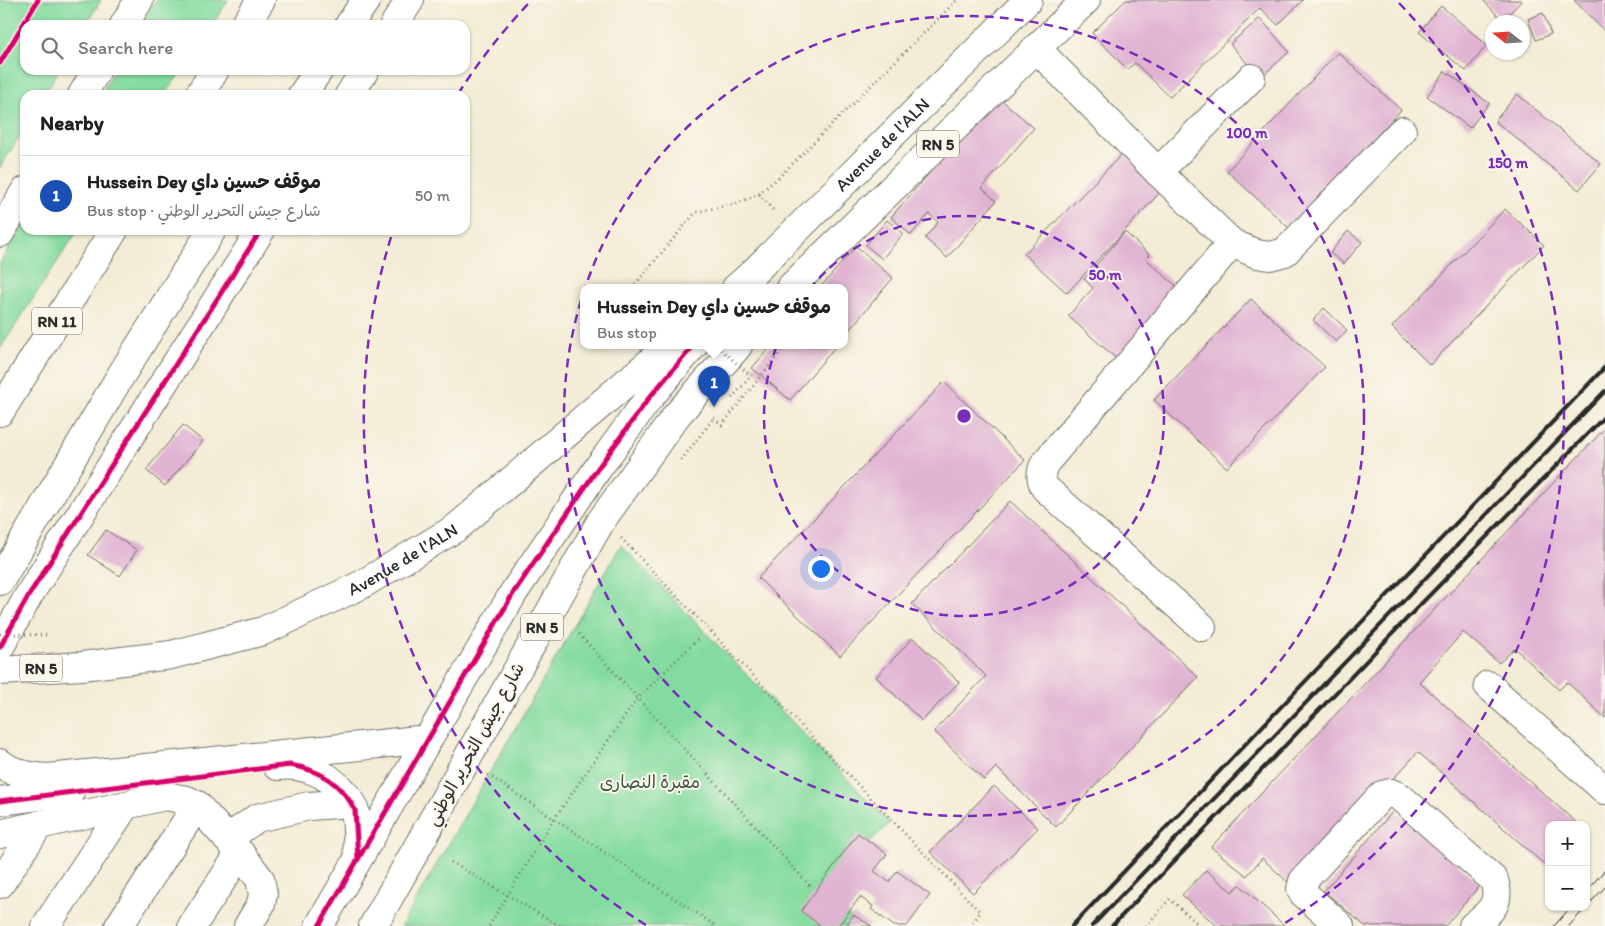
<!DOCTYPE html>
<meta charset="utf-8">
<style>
:root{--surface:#fff;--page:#f2f2f2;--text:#222;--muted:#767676;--line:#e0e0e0;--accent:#1a73e8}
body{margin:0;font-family:Itim,"Playpen Sans Arabic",sans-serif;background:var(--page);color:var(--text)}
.controls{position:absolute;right:15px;bottom:15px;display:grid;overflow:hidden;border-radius:10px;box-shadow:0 1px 4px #0004}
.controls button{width:45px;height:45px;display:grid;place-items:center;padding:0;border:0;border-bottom:1px solid var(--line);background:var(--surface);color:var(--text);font:25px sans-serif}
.compass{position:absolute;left:1485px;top:15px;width:45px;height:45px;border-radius:50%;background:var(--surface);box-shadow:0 1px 4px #0004;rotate:287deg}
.you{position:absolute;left:820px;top:568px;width:18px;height:18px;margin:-12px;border:4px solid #fff;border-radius:50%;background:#1a73e8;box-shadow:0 0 0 8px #1a73e833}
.badge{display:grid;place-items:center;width:32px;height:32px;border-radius:50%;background:var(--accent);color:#fff;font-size:16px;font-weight:700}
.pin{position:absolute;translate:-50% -41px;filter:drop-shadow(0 1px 2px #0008)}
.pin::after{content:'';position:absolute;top:26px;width:18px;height:15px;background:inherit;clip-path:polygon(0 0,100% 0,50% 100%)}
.popup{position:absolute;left:580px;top:284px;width:268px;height:65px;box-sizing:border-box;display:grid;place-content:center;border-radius:10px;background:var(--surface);filter:drop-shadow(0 1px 4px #0005);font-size:16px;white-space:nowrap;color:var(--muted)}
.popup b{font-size:19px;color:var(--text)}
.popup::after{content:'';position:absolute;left:50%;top:100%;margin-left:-10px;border:10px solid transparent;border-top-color:var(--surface)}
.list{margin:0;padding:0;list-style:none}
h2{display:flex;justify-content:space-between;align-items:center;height:65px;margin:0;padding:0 20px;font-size:21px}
h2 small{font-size:16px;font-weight:400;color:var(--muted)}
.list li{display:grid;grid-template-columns:32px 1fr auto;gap:15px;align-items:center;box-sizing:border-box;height:80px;padding:0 20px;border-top:1px solid var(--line)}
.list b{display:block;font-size:19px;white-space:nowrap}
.list p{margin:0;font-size:16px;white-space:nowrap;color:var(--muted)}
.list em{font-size:16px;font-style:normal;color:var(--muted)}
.icon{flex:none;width:28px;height:28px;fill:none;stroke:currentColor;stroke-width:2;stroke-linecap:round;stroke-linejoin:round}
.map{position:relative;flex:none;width:1605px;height:926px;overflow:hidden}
.search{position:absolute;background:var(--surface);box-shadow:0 1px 4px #0004;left:20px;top:20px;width:450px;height:55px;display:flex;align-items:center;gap:12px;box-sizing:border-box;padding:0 18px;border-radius:15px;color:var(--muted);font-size:19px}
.panel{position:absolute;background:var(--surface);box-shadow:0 1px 4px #0004;left:20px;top:90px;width:450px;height:145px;border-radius:15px}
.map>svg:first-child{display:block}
</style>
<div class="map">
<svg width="1605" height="926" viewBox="0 0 1605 926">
<rect width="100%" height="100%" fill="#fbf7ec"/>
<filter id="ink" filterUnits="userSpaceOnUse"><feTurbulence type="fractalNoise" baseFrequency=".02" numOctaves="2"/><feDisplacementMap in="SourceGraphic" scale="10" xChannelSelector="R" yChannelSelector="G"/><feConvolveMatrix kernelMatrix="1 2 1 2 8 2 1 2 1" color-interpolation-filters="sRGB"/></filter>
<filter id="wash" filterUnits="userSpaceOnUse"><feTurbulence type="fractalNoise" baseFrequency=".0096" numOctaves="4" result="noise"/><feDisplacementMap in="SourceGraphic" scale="20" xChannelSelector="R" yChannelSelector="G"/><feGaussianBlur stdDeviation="1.12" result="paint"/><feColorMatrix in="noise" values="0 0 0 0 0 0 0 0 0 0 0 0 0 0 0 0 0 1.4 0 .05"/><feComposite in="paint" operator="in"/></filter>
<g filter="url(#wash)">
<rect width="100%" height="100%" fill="#f3ecd6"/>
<!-- green -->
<g fill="#83db9f" stroke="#578365">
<polygon points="0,0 101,0 86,25 25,25 25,70 59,70 44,95 25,95 25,127 0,168"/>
<polygon points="156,0 228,0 212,25 141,25"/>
<polygon points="115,70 182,70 165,95 100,95"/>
<polygon points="25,222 25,230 78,230 0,349 0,263"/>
<polygon points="621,545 890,823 819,888 859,926 401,926"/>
</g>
<g id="blocks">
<!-- building -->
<g fill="#e0b3d3">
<polygon points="1126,0 1303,0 1278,25 1260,8 1170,97 1135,63 1127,69 1092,33"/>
<polygon points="1483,0 1522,0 1503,21"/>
<polygon points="1574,0 1605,0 1605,32"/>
<polygon points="1441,6 1487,45 1466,71 1419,32"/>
<polygon points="1543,13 1551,34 1536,40 1528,19"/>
<polygon points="1260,18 1289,52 1260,78 1230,44"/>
<polygon points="1338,52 1401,110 1290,229 1227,171"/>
<polygon points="1445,71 1489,103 1470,128 1427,96"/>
<polygon points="1517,94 1601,164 1579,190 1495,121"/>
<polygon points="997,96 1034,128 982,188 996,201 947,258 925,238 938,222 929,214 911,235 891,217"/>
<polygon points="1125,151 1164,188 1067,293 1024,254"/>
<polygon points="1505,209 1544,245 1430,365 1392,327"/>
<polygon points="887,220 903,234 882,259 866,245"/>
<polygon points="1348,231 1362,242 1344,264 1330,253"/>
<polygon points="1125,232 1150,255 1146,259 1182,291 1119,361 1068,316 1093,288 1084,279"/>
<polygon points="856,246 893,278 844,336 844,288 820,288"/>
<polygon points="1251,299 1325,367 1227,468 1154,400"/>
<polygon points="1324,308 1347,330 1336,342 1313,320"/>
<polygon points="771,346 836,346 790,400 752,368"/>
<polygon points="944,382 1025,460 840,656 758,578"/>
<polygon points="183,425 203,441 165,486 146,470"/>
<polygon points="1605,428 1605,718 1567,682 1559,690 1515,648 1499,663 1463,632 1419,682 1579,825 1549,825 1549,863 1546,866 1418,752 1293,887 1262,858 1247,876 1211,847"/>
<polygon points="1010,501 1198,677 1056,827 996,767 984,780 934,731 986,676 912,604"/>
<polygon points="106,530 137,550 120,576 88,555"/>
<polygon points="913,638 959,682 922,721 876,677"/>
<polygon points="994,786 1038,828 973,893 930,852"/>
<polygon points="1394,810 1481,884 1445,926 1365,926 1324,891"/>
<polygon points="858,833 887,854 874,871 889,882 897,871 930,895 907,926 894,926 871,909 873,906 860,897 838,926 821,926 801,911"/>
<polygon points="1206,870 1232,892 1240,885 1285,926 1217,926 1182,895"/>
<polygon points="853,915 872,926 846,926"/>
</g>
</g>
</g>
<g filter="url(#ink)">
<use href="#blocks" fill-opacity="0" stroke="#716f67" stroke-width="1"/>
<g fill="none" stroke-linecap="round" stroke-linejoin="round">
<defs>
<g id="minor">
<polyline points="349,25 366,0"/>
<polyline points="394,25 410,0"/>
<polyline points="1036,48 1158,172 1232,243 1257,254 1270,256 1285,252 1402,131"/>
<polyline points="302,95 319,70"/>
<polyline points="349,95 365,70"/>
<polyline points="1158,172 1251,78"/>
<polyline points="0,581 118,380 212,230"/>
<path d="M1202 627 1045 488C1040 479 1040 472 1045 463L1232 243"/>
<polyline points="0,647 29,595 261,230"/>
<polyline points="1488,685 1605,790"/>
<path d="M0 763C14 774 30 777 48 778L428 739"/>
<path d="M277 766C302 763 326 772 343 792 348 797 354 804 355 811 358 826 357 843 358 858"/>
<polyline points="0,801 70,792"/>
<polyline points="0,834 165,796 187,800 197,805 240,853 260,879 263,894 261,904 248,926"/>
<polyline points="227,839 257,818 309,806 351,803"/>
<polyline points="0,884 39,825"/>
<polyline points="46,926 125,806"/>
<polyline points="119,926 197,805"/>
<polyline points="192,926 240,853"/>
<polyline points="319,926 514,592 598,468 649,398 693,346"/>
<path d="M1340 926 1303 893 1301 889 1303 881 1382 795 1391 793 1400 797 1494 880C1502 904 1490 912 1473 926"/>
</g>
<g id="highway">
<polyline points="124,25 139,0"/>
<polyline points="245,25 261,0"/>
<polyline points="82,95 97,70"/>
<polyline points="199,95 215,70"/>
<polyline points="0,233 25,191"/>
<path id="s1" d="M736 288 753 273 1028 0"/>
<polyline points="790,288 1086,0"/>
<polyline points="0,412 114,230"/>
<path id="s2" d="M0 671 82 666 171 655 263 631 361 585 456 528 669 346"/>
<polyline points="373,926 601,521 676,416 738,346"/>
</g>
</defs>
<!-- minor casing -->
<use href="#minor" stroke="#716f67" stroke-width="30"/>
<!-- highway casing -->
<use href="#highway" stroke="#716f67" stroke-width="30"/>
<!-- path -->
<g stroke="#716f67" stroke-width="3" stroke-dasharray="1 4" stroke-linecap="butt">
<polyline points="759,194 775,212"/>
<polyline points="632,288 696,212 735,204 759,194 779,177 957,0"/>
<polyline points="732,398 751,376"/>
<polyline points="714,418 722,425 785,346"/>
<polyline points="681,460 713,419"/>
<polyline points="621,538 980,912 971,926"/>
<polyline points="579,634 811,887"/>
<polyline points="488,775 716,926"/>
<polyline points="451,862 560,926"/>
<polyline points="489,926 554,819 637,699 700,637"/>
<polyline points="1146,926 1170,899 1200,926"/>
</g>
<!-- minor -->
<use href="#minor" stroke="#fff" stroke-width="28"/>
<!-- highway -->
<use href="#highway" stroke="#fff" stroke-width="28"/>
<!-- tram -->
<g stroke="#2b2b2b" stroke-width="1">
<polyline points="1586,891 1605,870"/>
<polyline points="1554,926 1571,907"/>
<polyline points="1569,926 1605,887"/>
</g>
<!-- rail -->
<g stroke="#2b2b2b" stroke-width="4">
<polyline points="1072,926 1605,367"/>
<polyline points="1092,926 1605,391"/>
<polyline points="1112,926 1417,608 1605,416"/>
</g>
<!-- path-bridge -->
<g stroke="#716f67" stroke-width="3" stroke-dasharray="1 4" stroke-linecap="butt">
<polyline points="717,346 751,376"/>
<polyline points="0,634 46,635"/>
</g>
<defs>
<g id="cycleway">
<polyline points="0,63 38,0"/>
<polyline points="0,647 29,595 261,230"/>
<path d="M0 801 290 765C320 770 341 783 355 810L358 858"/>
<polyline points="319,926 514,592 598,468 649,398 693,346"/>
</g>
</defs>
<!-- cycleway casing -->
<use href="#cycleway" stroke="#fbf7ec" stroke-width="8"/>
<!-- cycleway -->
<use href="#cycleway" stroke="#d6006c" stroke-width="5"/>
</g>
</g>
<!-- distance rings -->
<g fill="none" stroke="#7b2cbf" stroke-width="2.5" stroke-dasharray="9 6">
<circle cx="964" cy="416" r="200"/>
<circle cx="964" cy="416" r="400"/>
<path d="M646 925A600 600 0 0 1 393 231M458 94A600 600 0 0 1 529 3M1399 3A600 600 0 0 1 1282 925"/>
</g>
<g text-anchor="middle" stroke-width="4" stroke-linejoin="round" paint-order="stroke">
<!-- shield labels -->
<g fill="#fbf7ec" stroke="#696865" stroke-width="1">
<rect x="917" y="130.5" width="42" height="27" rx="4"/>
<rect x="32" y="307.5" width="50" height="27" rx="4"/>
<rect x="521" y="613.5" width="42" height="27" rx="4"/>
<rect x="20" y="654.5" width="42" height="27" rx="4"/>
</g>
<g font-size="16" font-weight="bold" fill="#2b2b2b">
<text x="938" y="150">RN 5</text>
<text x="57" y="327">RN 11</text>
<text x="542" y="633">RN 5</text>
<text x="41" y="674">RN 5</text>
</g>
<!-- street labels -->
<g font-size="18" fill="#2b2b2b" stroke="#fbf7ec">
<text dy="6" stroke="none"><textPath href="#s1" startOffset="205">Avenue de l'ALN</textPath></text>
<text dy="6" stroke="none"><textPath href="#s2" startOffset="424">Avenue de l'ALN</textPath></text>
<text transform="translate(475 744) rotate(-61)" y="6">شارع جيش التحرير الوطني</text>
</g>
<!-- park labels -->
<g font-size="18" fill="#415748" stroke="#fbf7ec">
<text x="650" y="788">مقبرة النصارى</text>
</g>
</g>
<circle cx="964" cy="416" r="8" fill="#7b2cbf" stroke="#fbf7ec" stroke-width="2.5"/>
<g font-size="15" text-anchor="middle" font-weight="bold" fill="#7b2cbf" stroke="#fbf7ec" stroke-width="4" stroke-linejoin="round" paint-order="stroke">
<text x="1247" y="138">100 m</text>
<text x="1508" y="168">150 m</text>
<text x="1105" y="280">50 m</text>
</g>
</svg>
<div class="controls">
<button>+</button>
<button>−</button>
</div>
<svg class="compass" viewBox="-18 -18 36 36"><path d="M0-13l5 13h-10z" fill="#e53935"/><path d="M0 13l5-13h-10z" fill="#767676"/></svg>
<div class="you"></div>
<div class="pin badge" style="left:714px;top:407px;background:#1a4fb4">1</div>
<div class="popup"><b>Hussein Dey موقف حسين داي</b>Bus stop</div>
<div class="search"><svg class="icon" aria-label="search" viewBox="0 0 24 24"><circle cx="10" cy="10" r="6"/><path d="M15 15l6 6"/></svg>Search here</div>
<section class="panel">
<h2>Nearby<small></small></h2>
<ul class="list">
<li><span class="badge" style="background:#1a4fb4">1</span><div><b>Hussein Dey موقف حسين داي</b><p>Bus stop · شارع جيش التحرير الوطني</p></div><em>50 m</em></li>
</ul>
</section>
</div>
